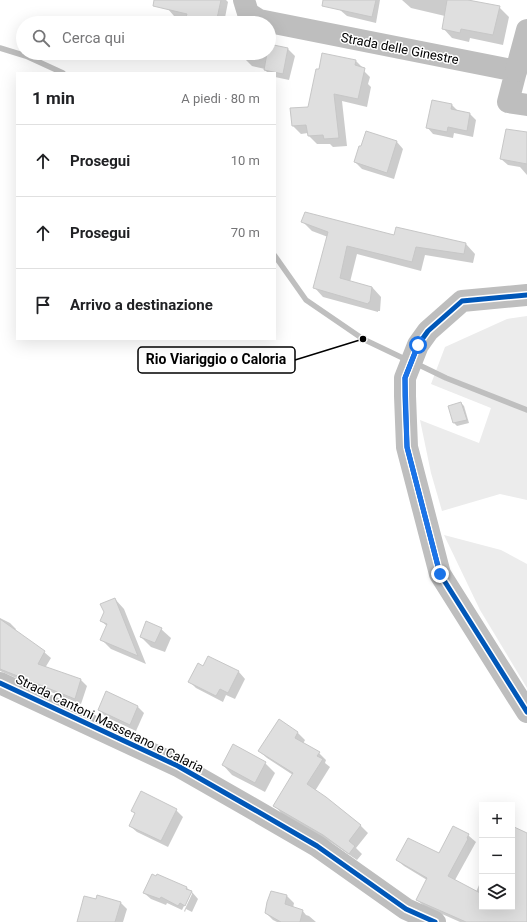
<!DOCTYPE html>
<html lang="it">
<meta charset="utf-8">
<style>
:root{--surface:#fff;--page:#f2f2f2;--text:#202124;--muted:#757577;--line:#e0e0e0}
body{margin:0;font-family:Roboto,sans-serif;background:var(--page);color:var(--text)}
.controls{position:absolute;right:12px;bottom:12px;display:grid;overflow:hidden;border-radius:0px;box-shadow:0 4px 16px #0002}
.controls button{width:36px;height:36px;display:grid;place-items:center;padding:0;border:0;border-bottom:1px solid var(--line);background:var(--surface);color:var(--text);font:20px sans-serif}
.stop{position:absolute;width:12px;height:12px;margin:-9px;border:3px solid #1a73e8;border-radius:50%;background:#fff}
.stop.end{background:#1a73e8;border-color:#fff;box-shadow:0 1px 4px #0008}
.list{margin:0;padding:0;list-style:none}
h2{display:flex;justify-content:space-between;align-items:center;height:52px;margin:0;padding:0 16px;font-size:17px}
h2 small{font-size:13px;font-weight:400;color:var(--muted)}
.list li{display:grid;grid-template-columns:26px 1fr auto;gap:12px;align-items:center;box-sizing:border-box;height:72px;padding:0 16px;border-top:1px solid var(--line)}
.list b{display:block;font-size:15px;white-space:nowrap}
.list em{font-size:13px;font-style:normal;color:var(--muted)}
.icon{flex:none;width:22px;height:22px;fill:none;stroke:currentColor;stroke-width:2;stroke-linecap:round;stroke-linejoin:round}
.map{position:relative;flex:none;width:527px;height:922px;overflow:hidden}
.search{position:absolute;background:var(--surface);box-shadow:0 4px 16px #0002;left:16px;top:16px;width:260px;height:44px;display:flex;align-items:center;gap:10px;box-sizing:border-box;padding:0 14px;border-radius:22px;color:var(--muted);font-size:15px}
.panel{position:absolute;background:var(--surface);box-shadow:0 4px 16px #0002;left:16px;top:72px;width:260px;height:268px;border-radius:0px}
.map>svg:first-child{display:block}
</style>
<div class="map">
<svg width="527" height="922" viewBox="0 0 527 922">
<rect width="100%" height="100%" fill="#fff"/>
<!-- green -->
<g fill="#ececec">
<polygon points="527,316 527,500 500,494 442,511 431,473 420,420 479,443 491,408 431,384 445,347 507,319"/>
<polygon points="444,535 501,550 527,564 527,688 480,610"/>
</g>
<!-- shadow -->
<g fill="#0003">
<polygon points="170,0 226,0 228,2 224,23 194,23 190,19 174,16 168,9"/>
<polygon points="343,0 380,0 376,23 347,16 340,10"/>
<polygon points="402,0 467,0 499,7 509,17 503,45 470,38 469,42 452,38 443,28 445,16 411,8"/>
<polygon points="269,45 288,49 295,56 289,80 275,77 275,73 268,73 265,70 265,69 252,66 245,59 247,53 269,53"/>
<polygon points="356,61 364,69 364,71 370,77 368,84 371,87 367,107 342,101 347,146 333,147 330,144 317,144 309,136 308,133 301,134 292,125"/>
<polygon points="433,101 452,105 458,111 470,114 476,120 473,137 454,133 453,138 433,134 427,127"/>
<polygon points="527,133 527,175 520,167 508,165 501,159"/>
<polygon points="397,142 403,149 394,179 362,169 355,162"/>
<polygon points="303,222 395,236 397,228 466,244 475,254 473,263 425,255 421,271 357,254 350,282 372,287 381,297 380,311 378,311 378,312 323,297 314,287 328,237 312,231"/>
<polygon points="461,403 464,406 469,423 457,426 454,423"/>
<polygon points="115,599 124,609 146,664 111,649 102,640 107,626 101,621"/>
<polygon points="0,618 10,623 16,629 15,631 44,652 51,658 45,668 81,680 87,686 81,704 46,690 46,691 0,671"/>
<polygon points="161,629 171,638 165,652 151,647 141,637"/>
<polygon points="208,657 239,672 245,679 235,699 226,695 223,702 196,688 190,682 204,667"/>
<polygon points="138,707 144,713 136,731 106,717 99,710"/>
<polygon points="279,720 298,733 305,740 303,744 319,753 326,760 325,763 330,767 315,791 361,826 368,833 356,848 362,854 357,860 332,843 282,814 275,806 293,775 267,758 259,751"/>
<polygon points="265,763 275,773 265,792 232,775 223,765"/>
<polygon points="176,810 183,817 168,847 137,832 130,826 136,814 132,811"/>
<polygon points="453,828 469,836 476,842 455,880 476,892 482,878 482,907 512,907 512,836 527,834 527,922 460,922 424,906 417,900 427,880 404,866 397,860 439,855"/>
<polygon points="158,875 187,888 192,892 198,899 192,912 186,909 185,912 184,911 192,894 191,892 182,910 167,903 166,905 151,899 144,893"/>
<polygon points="272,892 287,896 294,903 293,908 302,910 306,915 309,916 316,922 277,922 273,920 266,913"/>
<polygon points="96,900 121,903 127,909 123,922 78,922"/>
</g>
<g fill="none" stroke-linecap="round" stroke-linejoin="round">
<!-- stream -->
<g stroke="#bfbfbf" stroke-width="5.5">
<polyline points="0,48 26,56 63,73"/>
<polyline points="275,256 306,300 363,339 407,360"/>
<polyline points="415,363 446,378 527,410"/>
</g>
</g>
<!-- building -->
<g fill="#dfdfdf" stroke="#c7c7c7">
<polygon points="154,0 221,0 216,23 186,17 187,14 153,6"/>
<polygon points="323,0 376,0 372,17 322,6"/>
<polygon points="447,0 468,0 500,6 493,35 461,29 460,33 442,29"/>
<polygon points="269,44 288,48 283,74 264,70 267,53 269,53"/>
<polygon points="322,53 356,60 355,65 365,68 358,99 334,94 339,138 324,139 323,135 308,136 306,125 292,126 290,108 308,107 316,69 319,69"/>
<polygon points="432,100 452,104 451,109 470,113 467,131 448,127 447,132 426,128"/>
<polygon points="506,129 527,132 527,164 500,159"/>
<polygon points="366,131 397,141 387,173 354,162 359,146 361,146"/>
<polygon points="305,212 394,235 396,227 466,243 464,254 416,247 412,262 347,246 340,278 372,287 370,302 369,302 368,304 313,288 328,232 301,222"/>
<polygon points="461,402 467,420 453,423 448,406"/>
<polygon points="115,598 138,656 100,640 107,624 100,621 104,612 100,604"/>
<polygon points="0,619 45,651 38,664 81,679 75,699 0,669"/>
<polygon points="146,621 162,628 155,643 140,637"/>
<polygon points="208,656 239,671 228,693 220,689 216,696 188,682 198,663 203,666"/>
<polygon points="106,691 138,706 130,725 98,710"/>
<polygon points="279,719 298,732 295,738 320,752 317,756 323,759 307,784 326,797 361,825 349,841 355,846 349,854 323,835 273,806 293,773 258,751"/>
<polygon points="233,744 266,762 255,783 222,765"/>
<polygon points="141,791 177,809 161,841 129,826 135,813 131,811"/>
<polygon points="453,826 469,834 467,838 468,839 448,876 482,894 482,907 512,907 512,826 527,833 527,922 466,922 416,900 427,878 396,860 408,838 439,853"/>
<polygon points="152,874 156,876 157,874 187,887 186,889 192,891 185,906 180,903 178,906 161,897 160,899 143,893"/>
<polygon points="271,891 287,895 285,904 303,910 300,922 281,922 265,913 267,902"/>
<polygon points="97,895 121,902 115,922 77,922 84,896 96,899"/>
</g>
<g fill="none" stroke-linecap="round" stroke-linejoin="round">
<!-- minor -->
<g stroke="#bebebe" stroke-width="22">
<polyline points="244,0 248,13 259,20 516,71 508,102 527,105"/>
<polyline points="516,71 527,30"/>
<polyline points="527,295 462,301 428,331 418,345 405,378 405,396 407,447 440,574 527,712"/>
<polyline points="0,683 178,766 248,806 317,846 406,909 435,922"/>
</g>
<defs>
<g id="cycleway">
<polyline points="527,295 462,301 428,331 418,345 405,378 405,396 407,447 440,574 527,712"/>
<polyline points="0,683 178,766 248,806 317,846 406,909 435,922"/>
</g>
</defs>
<!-- cycleway casing -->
<use href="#cycleway" stroke="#fff" stroke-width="8"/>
<!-- cycleway -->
<use href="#cycleway" stroke="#0057b8" stroke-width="5"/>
</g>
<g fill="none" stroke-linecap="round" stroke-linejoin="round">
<!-- route -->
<polyline stroke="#1a73e8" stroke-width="5" points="418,345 405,378 407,447 440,574"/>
</g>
<g text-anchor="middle" stroke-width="3" stroke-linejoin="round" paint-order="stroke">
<!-- street labels -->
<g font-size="13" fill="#000" stroke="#fff">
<text transform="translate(400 48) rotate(11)" y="5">Strada delle Ginestre</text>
<text transform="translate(110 723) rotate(26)" y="5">Strada Cantoni Masserano e Calaria</text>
</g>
</g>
<!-- callouts -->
<path fill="none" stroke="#000" stroke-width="1.5" d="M363 339L295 360"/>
<circle fill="#000" stroke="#fff" stroke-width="1.5" cx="363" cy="339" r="4"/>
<rect fill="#fff" stroke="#000" stroke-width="1.5" x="138" y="347" width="157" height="26" rx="4"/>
<g font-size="14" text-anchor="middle" font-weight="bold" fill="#000">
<text x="216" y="364">Rio Viariggio o Caloria</text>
</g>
</svg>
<div class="controls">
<button>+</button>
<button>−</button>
<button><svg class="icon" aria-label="layers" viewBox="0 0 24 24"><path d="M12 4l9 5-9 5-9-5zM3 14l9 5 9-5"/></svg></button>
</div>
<div class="stop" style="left:418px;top:345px"></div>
<div class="stop end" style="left:440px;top:574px"></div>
<div class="search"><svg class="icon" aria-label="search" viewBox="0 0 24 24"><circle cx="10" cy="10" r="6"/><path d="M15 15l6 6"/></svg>Cerca qui</div>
<section class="panel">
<h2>1 min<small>A piedi · 80 m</small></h2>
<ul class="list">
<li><svg class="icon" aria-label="ahead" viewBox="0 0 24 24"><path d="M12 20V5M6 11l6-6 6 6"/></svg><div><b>Prosegui</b></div><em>10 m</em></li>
<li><svg class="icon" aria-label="ahead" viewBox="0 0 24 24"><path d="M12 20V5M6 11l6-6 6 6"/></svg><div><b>Prosegui</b></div><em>70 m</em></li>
<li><svg class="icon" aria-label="arrive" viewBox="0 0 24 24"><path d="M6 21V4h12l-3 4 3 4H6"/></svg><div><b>Arrivo a destinazione</b></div></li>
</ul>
</section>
</div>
